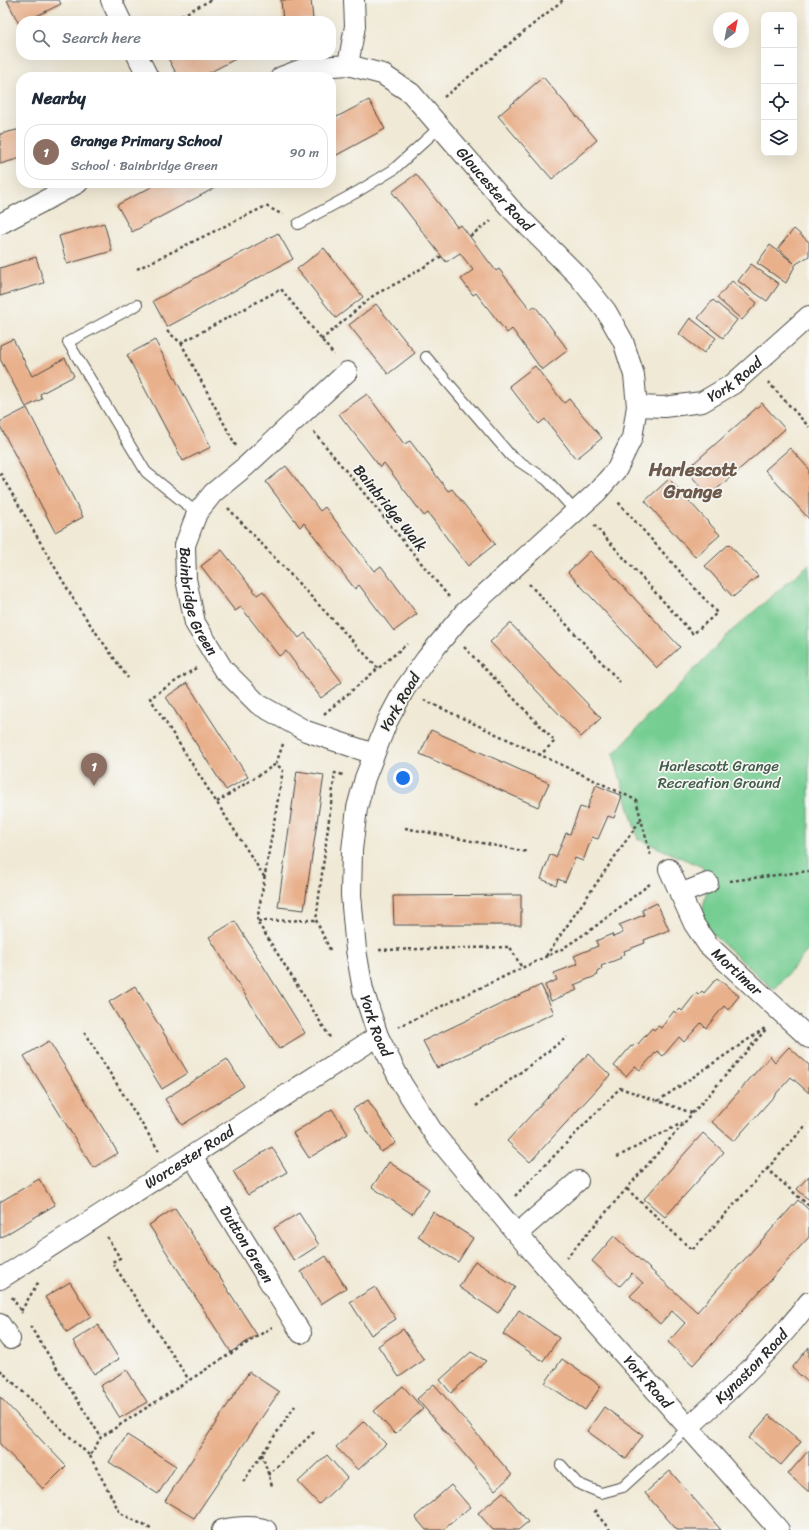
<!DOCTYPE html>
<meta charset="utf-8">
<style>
:root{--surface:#fff;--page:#f2f2f3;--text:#1f2937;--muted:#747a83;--line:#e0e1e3;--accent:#0f766e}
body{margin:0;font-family:Sriracha,sans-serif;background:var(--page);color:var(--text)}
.controls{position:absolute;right:12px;top:12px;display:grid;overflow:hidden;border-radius:8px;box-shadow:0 4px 16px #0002}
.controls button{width:36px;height:36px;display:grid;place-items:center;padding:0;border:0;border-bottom:1px solid var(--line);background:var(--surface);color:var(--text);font:20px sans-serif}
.compass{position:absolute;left:713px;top:12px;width:36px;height:36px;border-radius:50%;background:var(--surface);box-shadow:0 4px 16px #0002;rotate:32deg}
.you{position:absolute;left:403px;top:778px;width:14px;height:14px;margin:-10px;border:3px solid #fff;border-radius:50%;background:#1a73e8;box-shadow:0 0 0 6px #1a73e833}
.badge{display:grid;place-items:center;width:26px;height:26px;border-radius:50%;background:var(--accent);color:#fff;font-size:13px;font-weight:700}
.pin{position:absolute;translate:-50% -33px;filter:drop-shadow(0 1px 2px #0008)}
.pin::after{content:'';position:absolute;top:21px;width:14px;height:12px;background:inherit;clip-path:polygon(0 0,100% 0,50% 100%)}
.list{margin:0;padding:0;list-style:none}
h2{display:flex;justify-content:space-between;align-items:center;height:52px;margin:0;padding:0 16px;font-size:17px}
h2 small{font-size:13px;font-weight:400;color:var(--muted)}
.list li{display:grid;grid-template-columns:26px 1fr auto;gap:12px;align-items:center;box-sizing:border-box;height:56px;margin:0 8px 8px;padding:0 8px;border:1px solid var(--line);border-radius:16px}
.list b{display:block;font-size:15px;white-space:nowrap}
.list p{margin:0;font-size:13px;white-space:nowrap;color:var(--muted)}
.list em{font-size:13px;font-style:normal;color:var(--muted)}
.icon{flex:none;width:22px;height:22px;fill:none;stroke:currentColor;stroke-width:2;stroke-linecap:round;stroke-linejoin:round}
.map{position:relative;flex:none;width:809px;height:1530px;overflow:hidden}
.search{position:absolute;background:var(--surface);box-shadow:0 4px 16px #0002;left:16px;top:16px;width:320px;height:44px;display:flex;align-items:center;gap:10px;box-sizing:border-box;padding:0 14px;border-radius:16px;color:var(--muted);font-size:15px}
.panel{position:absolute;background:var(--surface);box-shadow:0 4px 16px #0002;left:16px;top:72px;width:320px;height:116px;border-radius:16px}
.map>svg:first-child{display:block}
</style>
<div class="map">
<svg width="809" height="1530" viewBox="0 0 809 1530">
<rect width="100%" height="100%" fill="#f6f6f2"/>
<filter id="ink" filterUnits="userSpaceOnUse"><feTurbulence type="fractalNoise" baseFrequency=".025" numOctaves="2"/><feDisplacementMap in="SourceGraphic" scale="8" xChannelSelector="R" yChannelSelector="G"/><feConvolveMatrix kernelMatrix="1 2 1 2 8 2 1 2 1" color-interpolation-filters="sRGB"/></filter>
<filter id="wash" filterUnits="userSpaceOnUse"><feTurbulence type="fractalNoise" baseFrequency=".012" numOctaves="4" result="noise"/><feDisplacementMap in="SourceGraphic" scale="16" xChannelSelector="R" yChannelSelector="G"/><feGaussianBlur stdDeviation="0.9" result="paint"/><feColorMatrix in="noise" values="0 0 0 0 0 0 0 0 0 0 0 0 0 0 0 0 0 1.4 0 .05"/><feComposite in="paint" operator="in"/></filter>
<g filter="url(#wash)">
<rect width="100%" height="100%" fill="#f0e9d5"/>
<!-- green -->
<polygon fill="#74cd92" stroke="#507c5e" points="809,564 809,949 774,990 700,923 708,883 702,867 638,839 613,754 728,634"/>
<g id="blocks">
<!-- building -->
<g fill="#e9b08c">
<polygon points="7,0 59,0 61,4 26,21 21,21 21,23 19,24"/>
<polygon points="281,0 311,0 313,19 283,21"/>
<polygon points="170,55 243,55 201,77 178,77 167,56"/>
<polygon points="543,77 597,140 552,179 498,116"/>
<polygon points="369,100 385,129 331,158 331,120"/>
<polygon points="21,129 21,158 0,164 0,134"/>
<polygon points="416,174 457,227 461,225 496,271 499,269 530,309 535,306 568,350 542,370 512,329 507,333 476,293 473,295 461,279 473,270 460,253 446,262 392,192"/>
<polygon points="159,183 224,183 132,232 117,205"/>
<polygon points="104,223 112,251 67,264 59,236"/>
<polygon points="794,229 809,242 809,256 796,264 786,283 757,263 770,245 794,263 778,248"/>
<polygon points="278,233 293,259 167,327 153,301"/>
<polygon points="324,248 363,297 336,318 297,269"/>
<polygon points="36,257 44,283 0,296 0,268"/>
<polygon points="751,264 779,284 767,301 738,281"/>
<polygon points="732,281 757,303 742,320 717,298"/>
<polygon points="713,300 737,320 723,338 698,318"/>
<polygon points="376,304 415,353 388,374 349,325"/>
<polygon points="690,318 716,338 704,353 679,334"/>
<polygon points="13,339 32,376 65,358 74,376 40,394 42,399 26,407 0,359 0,345"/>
<polygon points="155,340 211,447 183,461 127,355"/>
<polygon points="535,366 564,403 569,399 602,438 576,459 545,419 539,424 509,386"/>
<polygon points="367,394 404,444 410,441 448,491 452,489 495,544 468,566 428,513 424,516 384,463 380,467 339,414"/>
<polygon points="762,403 785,429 709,496 686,470"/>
<polygon points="27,408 83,517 55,532 0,426 0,422"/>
<polygon points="790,448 809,469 809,519 765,470"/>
<polygon points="286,466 320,511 325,507 374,571 381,566 417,614 394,631 359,585 355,589 304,523 300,527 266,482"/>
<polygon points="669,479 720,535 695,557 645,501"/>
<polygon points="729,544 758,576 733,597 705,566"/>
<polygon points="222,550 257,595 263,591 299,638 305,633 342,682 321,698 286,651 279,656 241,607 235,611 201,566"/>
<polygon points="590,551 680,647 657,668 568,572"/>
<polygon points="510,623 601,718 581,737 490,642"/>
<polygon points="187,683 248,777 226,790 166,697"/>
<polygon points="431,730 549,783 538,807 420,754"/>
<polygon points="297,771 324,775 304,910 278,907"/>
<polygon points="596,785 622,796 614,818 608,816 598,839 592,837 583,861 575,858 565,882 558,879 556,885 541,879 550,855 556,857 566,833 570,834 580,807 587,809"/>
<polygon points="521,895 521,925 394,925 393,896"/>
<polygon points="657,903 669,930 644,940 645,943 624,951 625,954 620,956 621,958 601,966 602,969 597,972 598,975 574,985 577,990 551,1001 545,985 557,980 554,973 578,964 574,956 598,946 596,941 612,934 613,937 623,933 619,925 644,915 642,910"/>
<polygon points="235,921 305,1033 279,1049 209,937"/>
<polygon points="717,978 739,996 728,1010 724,1006 706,1028 701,1023 684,1042 679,1037 663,1056 657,1051 640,1070 635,1066 626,1076 614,1066 631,1046 632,1047 636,1043 638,1044 652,1028 654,1030 658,1026 661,1028 674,1011 676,1013 680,1009 682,1011 696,993 698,995 702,991 704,993"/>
<polygon points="541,985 554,1013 437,1068 423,1041"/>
<polygon points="135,986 188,1073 162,1089 109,1002"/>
<polygon points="49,1041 118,1153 93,1168 24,1056"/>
<polygon points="789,1047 809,1065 809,1093 791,1077 734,1141 712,1122 770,1056 775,1062"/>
<polygon points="588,1054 610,1075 530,1162 507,1141"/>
<polygon points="227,1059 244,1086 182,1125 165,1099"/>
<polygon points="368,1100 396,1143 381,1152 353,1109"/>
<polygon points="332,1109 348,1134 309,1158 293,1133"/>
<polygon points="703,1133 724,1152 665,1217 644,1199"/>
<polygon points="272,1147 287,1172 248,1195 233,1171"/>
<polygon points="389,1162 429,1189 412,1214 372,1187"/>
<polygon points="809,1176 809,1200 797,1189"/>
<polygon points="39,1179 55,1205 0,1238 0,1202"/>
<polygon points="798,1200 809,1210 809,1237 693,1365 668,1342 685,1323 672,1311 660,1324 630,1296 643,1283 632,1273 620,1286 592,1261 614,1236 697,1312"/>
<polygon points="175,1208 257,1335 231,1352 149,1225"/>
<polygon points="433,1212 473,1238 458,1262 418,1237"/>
<polygon points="299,1213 319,1245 294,1261 274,1228"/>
<polygon points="326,1256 346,1288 321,1304 301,1272"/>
<polygon points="475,1261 515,1287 498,1313 459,1287"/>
<polygon points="70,1282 91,1316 67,1332 45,1297"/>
<polygon points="375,1287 396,1319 371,1335 350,1302"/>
<polygon points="519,1310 559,1338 543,1361 503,1334"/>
<polygon points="98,1325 119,1359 94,1374 73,1341"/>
<polygon points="403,1329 424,1360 399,1377 378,1346"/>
<polygon points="809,1347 809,1383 792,1368"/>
<polygon points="471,1352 486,1361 451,1393 440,1380"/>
<polygon points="562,1359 601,1386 585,1410 545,1383"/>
<polygon points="127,1370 147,1402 120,1418 100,1386"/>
<polygon points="249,1372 279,1392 194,1518 165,1501"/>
<polygon points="434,1384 512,1475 495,1490 417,1399"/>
<polygon points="403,1386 423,1409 395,1434 374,1411"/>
<polygon points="0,1397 66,1466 43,1489 0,1444"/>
<polygon points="604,1407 643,1435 626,1459 587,1431"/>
<polygon points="769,1415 801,1442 781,1465 749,1438"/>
<polygon points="364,1421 386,1444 358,1470 336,1447"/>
<polygon points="127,1435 176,1466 158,1494 109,1462"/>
<polygon points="809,1450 809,1492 788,1474"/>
<polygon points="327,1455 347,1478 319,1504 298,1482"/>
<polygon points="670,1471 721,1530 677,1530 645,1493"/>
<polygon points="451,1485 470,1507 443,1530 426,1530 415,1517"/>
<polygon points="503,1492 528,1522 518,1530 493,1530 478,1513"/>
</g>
</g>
</g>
<g filter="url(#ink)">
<use href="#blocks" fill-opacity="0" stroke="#494844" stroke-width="1"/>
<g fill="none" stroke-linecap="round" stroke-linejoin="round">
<defs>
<g id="lane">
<polyline points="298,224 357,192 393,170 440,127"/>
<polyline points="137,305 68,342 146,472 197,513"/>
<polyline points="426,357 511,456 547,480 576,512"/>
<polyline points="561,1465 577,1483 601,1493 623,1487 689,1427"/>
</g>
<g id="street">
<polyline points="111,0 121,21"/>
<polyline points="137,55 148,77"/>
<polyline points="348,65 355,26 354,0"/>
<path id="s1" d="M281 77 305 68 348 65 382 74 411 93 510 208 579 277 606 311 623 341 634 375 637 406 632 438 617 469 597 492 463 614 426 659 404 690 387 722 365 778 357 808 352 850 351 895 356 950 363 990 378 1036 402 1084 435 1135 517 1234 779 1530"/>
<polyline points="0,224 78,183"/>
<path id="s2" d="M347 372 246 466 213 493 197 513 185 545 186 579 195 623 223 669 258 704 306 731 374 754"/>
<path id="s3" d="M637 406 664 407 702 402 733 384 809 316"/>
<path id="s4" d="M669 869 694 924 708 945 809 1038"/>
<polyline points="680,894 708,883"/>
<path id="s5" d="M192 1156 301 1333"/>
<polyline points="517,1234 578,1181"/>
<path id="s6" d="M0 1279 378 1036"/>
<polyline points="0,1324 10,1339"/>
<path id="s7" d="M689 1427C732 1388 774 1348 809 1302"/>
<path d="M222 1530C236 1527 252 1525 266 1530"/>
</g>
</defs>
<!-- lane casing -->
<use href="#lane" stroke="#494844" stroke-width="12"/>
<!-- street casing -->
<use href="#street" stroke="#494844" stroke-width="22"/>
<!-- path -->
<g stroke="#494844" stroke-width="2.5" stroke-dasharray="3 3" stroke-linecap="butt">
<polyline points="171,21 211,0"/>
<polyline points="444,97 563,0"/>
<polyline points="470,236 491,221"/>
<polyline points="137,269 266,206 283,215"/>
<polyline points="167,331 181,343 236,446"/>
<polyline points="321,340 374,295 399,282 442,256"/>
<polyline points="181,343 281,289 334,355"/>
<polyline points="768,382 809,427"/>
<polyline points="314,432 449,597"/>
<polyline points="0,473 78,607 128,678"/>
<polyline points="228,508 378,668"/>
<polyline points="594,525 693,634 717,613 618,502"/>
<polyline points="529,584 620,682"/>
<polyline points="464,647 555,741 540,755"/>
<polyline points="196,668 150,698 265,878"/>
<polyline points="424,700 636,800 651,857"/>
<polyline points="324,714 407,644"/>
<polyline points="283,744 276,764 283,770 257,921 331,1039"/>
<polyline points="217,802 276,764"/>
<polyline points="405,828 528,852"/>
<polyline points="730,881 809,871"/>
<polyline points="258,921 316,920"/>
<polyline points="330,950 316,920 335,773 344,775"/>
<polyline points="379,950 510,947 522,968"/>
<polyline points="546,956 641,819"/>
<polyline points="398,1027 562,949 592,929 651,883"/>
<polyline points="84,1032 159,1151"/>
<polyline points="476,1106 567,1037"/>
<polyline points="692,1113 658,1101 765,1028"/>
<polyline points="617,1157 682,1123"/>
<polyline points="767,1169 807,1124"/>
<polyline points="627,1189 692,1250 767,1169 809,1206"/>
<polyline points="515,1196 620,1088 658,1101"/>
<polyline points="107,1237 120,1258 112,1262 189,1380"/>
<polyline points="566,1258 767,1028"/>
<polyline points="12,1297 22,1313"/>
<polyline points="21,1311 39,1281"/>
<polyline points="30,1326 101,1437"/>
<polyline points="0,1370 90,1456 101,1437 272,1327"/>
<polyline points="262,1454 272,1486"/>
<polyline points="90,1456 120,1513 153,1530"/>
<polyline points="268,1475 314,1432"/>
<polyline points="243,1482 295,1406"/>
<polyline points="597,1510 595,1512 610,1530"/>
</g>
<!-- lane -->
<use href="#lane" stroke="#fff" stroke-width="10"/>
<!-- street -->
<use href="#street" stroke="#fff" stroke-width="20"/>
</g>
</g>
<g text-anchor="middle" stroke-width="3.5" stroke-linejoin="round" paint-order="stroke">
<!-- street labels -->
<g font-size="15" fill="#2b2b2b" stroke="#f6f6f2">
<text dy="5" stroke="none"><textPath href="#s1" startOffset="266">Gloucester Road</textPath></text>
<text dy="5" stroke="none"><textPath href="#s3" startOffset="105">York Road</textPath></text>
<text transform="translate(390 508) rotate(51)" y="5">Bainbridge Walk</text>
<text dy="5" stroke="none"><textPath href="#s2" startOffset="299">Bainbridge Green</textPath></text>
<text transform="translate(400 702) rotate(-60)" y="5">York Road</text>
<text dy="5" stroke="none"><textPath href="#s4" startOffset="125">Mortimar</textPath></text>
<text dy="5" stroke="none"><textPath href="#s1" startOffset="1256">York Road</textPath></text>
<text dy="5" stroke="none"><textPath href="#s6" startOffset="225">Worcester Road</textPath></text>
<text dy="5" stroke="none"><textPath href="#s5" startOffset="104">Dutton Green</textPath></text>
<text dy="5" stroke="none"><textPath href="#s7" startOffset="87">Kynaston Road</textPath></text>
<text dy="5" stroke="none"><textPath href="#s1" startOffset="1707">York Road</textPath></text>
</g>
<!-- park labels -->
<g font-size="15" fill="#415c4a" stroke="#f6f6f2">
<text x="719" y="771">Harlescott Grange<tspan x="719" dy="17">Recreation Ground</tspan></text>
</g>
<!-- district labels -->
<g font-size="19" font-weight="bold" fill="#6e5a4d" stroke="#f6f6f2">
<text x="693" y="476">Harlescott<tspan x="693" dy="22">Grange</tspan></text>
</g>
</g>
</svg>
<div class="controls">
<button>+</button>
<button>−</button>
<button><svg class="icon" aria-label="locate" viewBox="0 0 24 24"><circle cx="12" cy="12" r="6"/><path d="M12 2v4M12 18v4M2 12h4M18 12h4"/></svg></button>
<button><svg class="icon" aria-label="layers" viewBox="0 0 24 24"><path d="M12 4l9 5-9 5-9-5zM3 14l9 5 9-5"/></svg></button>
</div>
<svg class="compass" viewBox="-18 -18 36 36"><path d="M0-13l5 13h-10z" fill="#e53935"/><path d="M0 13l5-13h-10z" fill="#747a83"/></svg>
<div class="you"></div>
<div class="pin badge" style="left:94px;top:786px;background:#8d6e63">1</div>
<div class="search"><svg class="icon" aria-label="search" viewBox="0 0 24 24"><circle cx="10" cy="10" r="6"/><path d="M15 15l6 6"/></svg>Search here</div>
<section class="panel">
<h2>Nearby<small></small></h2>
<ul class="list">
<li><span class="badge" style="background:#8d6e63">1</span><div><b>Grange Primary School</b><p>School · Bainbridge Green</p></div><em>90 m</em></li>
</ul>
</section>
</div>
